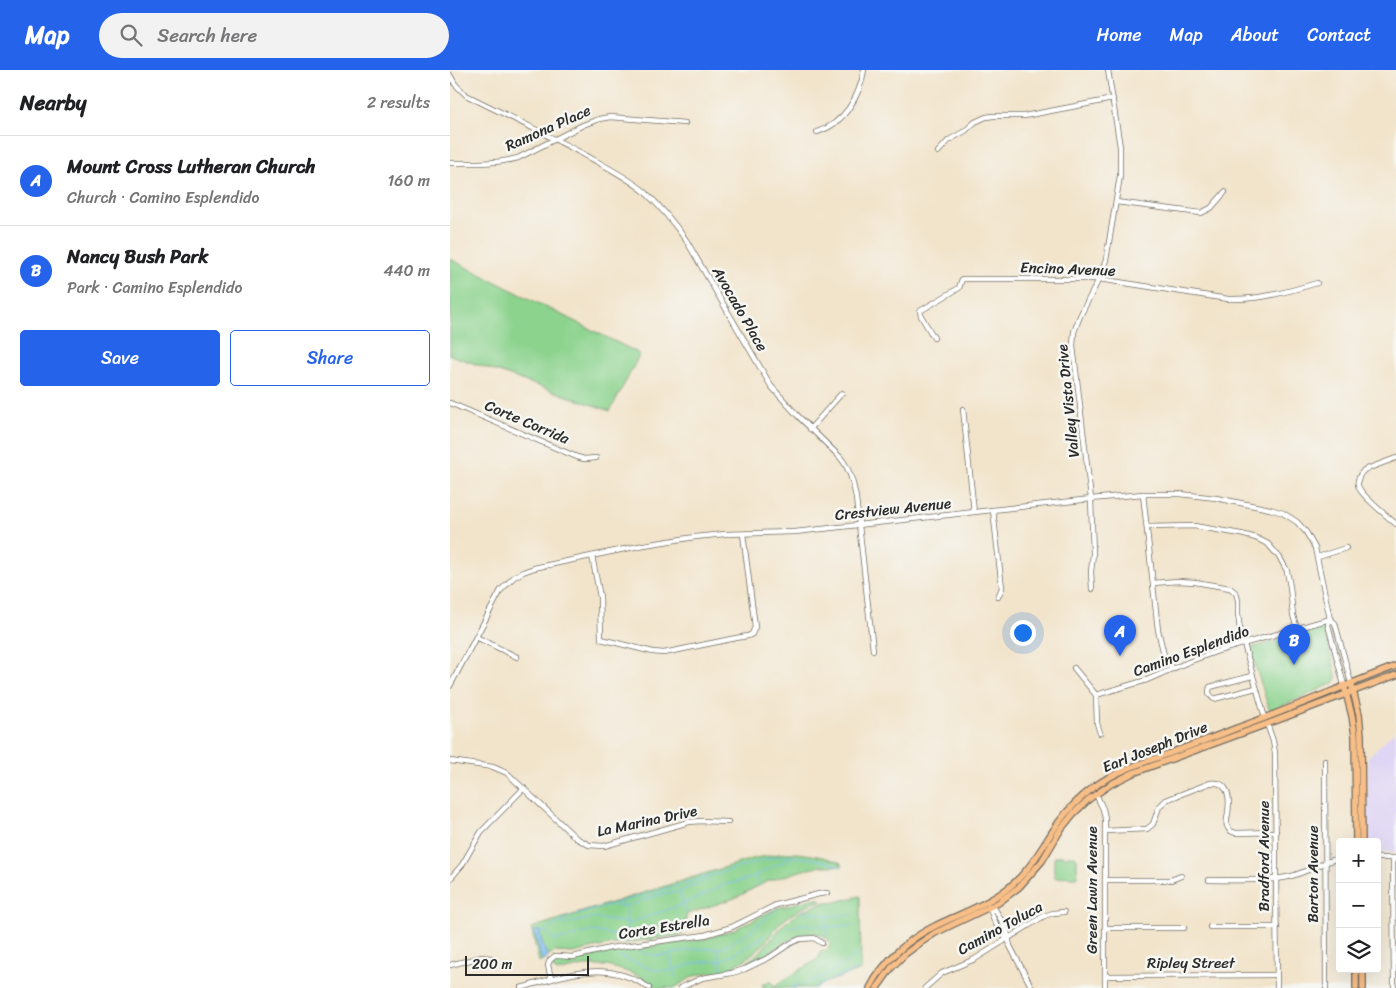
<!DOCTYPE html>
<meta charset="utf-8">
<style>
:root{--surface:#fff;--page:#f2f2f2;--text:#202124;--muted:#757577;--line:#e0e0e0;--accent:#2563eb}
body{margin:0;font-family:Sriracha,sans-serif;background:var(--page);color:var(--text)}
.controls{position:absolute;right:15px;bottom:15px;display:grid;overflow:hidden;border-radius:5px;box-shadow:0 5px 20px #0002}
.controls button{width:45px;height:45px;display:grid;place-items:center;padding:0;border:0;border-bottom:1px solid var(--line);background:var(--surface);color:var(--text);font:25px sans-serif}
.scale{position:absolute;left:15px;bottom:12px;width:124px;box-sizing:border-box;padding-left:5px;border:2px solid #2b2b2b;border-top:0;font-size:14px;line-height:18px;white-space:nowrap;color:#2b2b2b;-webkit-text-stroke:4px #f6f6f2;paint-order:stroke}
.you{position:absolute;left:572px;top:562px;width:18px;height:18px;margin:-12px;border:4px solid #fff;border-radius:50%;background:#1a73e8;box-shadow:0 0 0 8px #1a73e833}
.badge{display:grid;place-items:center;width:32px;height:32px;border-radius:50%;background:var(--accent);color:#fff;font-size:16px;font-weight:700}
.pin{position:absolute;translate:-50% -41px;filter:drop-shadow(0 1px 2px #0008)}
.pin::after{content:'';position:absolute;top:26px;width:18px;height:15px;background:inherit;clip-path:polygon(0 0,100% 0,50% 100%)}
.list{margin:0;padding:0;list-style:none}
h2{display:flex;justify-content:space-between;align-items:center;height:65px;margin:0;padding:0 20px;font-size:21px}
h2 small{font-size:16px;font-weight:400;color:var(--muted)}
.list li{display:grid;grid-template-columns:32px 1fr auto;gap:15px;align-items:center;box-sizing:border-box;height:90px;padding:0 20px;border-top:1px solid var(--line)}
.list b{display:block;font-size:19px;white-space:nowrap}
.list p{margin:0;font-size:16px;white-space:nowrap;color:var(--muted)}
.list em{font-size:16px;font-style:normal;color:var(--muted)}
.actions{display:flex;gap:10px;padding:15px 20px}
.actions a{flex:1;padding:11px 0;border:1px solid var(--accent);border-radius:5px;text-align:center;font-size:18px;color:var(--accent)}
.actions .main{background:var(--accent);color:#fff}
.icon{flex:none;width:28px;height:28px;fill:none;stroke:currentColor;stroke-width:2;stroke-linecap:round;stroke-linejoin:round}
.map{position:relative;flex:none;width:946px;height:918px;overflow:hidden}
header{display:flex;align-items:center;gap:30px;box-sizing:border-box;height:70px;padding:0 25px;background:var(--accent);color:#fff}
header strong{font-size:24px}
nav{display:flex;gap:28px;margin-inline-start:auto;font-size:18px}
.search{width:350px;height:45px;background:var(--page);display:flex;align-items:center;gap:12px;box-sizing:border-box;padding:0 18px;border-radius:28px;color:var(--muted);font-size:19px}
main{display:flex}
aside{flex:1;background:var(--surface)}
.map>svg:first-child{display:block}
</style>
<header>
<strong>Map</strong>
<div class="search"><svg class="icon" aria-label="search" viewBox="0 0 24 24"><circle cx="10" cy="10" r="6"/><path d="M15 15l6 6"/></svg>Search here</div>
<nav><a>Home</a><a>Map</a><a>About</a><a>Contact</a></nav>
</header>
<main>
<aside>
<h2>Nearby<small>2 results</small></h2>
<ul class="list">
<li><span class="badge">A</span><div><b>Mount Cross Lutheran Church</b><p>Church · Camino Esplendido</p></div><em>160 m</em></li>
<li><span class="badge">B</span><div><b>Nancy Bush Park</b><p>Park · Camino Esplendido</p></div><em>440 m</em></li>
</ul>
<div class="actions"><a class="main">Save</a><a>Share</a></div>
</aside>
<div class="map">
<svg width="946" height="918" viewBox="0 0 946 918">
<rect width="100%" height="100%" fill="#f6f6f2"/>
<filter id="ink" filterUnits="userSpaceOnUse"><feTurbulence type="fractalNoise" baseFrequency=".02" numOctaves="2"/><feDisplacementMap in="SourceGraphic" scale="10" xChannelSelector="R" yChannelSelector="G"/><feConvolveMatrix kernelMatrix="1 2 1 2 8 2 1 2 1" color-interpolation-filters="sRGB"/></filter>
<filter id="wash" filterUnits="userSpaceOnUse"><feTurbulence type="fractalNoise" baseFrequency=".0096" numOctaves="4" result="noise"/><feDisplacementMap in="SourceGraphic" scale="20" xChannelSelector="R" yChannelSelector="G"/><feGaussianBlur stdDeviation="1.12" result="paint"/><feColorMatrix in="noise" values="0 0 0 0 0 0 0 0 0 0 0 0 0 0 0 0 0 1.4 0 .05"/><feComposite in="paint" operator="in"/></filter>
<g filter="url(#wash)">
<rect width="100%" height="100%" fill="#f2e4cb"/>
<!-- built -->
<polygon fill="#dfd5f5" points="946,660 946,782 927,782 927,772 918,772 918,687"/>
<!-- green -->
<g fill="#8cd38e" stroke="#5c7f5c">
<polygon points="0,189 190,284 160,341 0,285"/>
<polygon points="869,558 873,559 875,562 887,608 884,613 823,640 819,639 801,582 802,578"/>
<path d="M336 783C350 782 378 787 391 793L392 796H372L350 801 316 812 285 828 237 844 232 865 158 875 123 883 105 882 99 885 94 891 89 892 81 858 305 788Z"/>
<polygon points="606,786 614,786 616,788 617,786 625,786 627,788 627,806 625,807 617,807 616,806 614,807 606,808 604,806 604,788"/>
<path d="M410 826 411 900 374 913 367 918H314L312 915 321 911 324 916 368 889 371 881C376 882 379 879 380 875L378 869C359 854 336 872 320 882 311 888 301 893 291 897L310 882 333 855 351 841 376 832 382 833Z"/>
<polygon points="366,828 369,828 372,830 350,839 338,847 329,854 314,874 296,889 275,901 257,903 244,906 224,918 207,918 197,910 182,903 158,896 134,896 107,902 102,897 103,893 107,890 124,891 161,882 255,869 283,860 327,838"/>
</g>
<!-- water -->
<polygon fill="#7cbbf0" stroke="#54738e" points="89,860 94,879 99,885 92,892 84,861"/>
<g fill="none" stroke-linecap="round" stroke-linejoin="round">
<!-- stream -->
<g stroke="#7cbbf0" stroke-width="1">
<polyline points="305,807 310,816"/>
<polyline points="230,822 237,844"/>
<polyline points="166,836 177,836 212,824 228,822 259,809"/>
<polyline points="175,837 179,873"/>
<polyline points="353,841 382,846 402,845"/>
<polyline points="110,853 116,854 141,848 179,853 234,834 274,815 301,808 324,796 340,789"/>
<polyline points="334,858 352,854 379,857 403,856"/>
<polyline points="96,861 103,869 108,870 143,861 179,868"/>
<path d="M89 864 120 847 321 788C340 784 374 789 391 797"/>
<polyline points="375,866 378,846"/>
<path d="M187 879C209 893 224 881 246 879 254 878 262 879 269 878 282 875 319 849 326 838"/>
<polyline points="268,879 272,900"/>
<polyline points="169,886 201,899 216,901 231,898 244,893 272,890 284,884 314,866"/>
<polyline points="220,886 224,904 231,912"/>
<polyline points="340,918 374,907 409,883"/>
<polyline points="364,918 382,909 408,899"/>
</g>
</g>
</g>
<g filter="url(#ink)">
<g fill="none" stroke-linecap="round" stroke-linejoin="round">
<defs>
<g id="minor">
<path d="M0 5 5 14 16 25C56 45 96 64 135 85 155 96 177 107 194 121 210 136 224 153 236 170L321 316 347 345 390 387C400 399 403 412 406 428L423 580"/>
<path d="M367 62C394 54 410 26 414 0"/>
<polyline points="488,82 499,70 515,61 525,52 536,47 543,46 574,46 663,29"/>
<path d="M0 93C23 93 46 94 68 88L133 55 149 49 160 47 235 53"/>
<polyline points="666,132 751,143 761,138 775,122"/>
<path d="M484 268 471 246 470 241 509 218 512 209H649L778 229C809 230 837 222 867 213"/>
<polyline points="0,333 127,387 134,389 146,388"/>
<polyline points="513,339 524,442"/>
<polyline points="360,359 392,323"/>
<path d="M946 388 914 400C909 405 906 412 909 418 914 428 937 446 946 454"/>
<polyline points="693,424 708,560 714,585 723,599"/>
<polyline points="543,440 552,518 548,527"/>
<polyline points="697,457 744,456 791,464 806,468 818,474 830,488 837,501 840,517 843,545 847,559"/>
<polyline points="142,486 150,527 151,569 203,582 214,583 286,568 298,566 302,564 305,557 293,464"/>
<polyline points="868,487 896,478"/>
<polyline points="703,513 728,511 745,512 780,518 786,523 788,530 788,544 790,560 815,648"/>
<polyline points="642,519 641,502 643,484 641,429 623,276 624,262 630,246 649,209 656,190 670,106 670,77 658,0"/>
<polyline points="880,549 885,553 901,613"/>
<polyline points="26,567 67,587"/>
<polyline points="624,598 646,625"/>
<path d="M802 606 760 617C758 623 759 625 764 629L806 618"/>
<polyline points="0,616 51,520 64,507 73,502 84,498 194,475 245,467 275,464 345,462 641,429 693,424 730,424 766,428 820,439 833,443 847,452 856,462 865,478 880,549 878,555 894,615"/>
<polyline points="817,654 823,671 825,683 827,918"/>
<polyline points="650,663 647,653 646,625 697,610 738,592 768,581 880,549"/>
<polyline points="0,691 43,697 57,703 126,768 139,775 154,776 239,752 250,751 278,752"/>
<polyline points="875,691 876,918"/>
<polyline points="646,724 653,739 655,748 655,918"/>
<path d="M655 761 697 759 703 754 709 737 716 730 760 713C782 710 780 734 777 749 777 753 776 752 777 756 779 761 782 762 786 763L826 762"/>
<polyline points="927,788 946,788"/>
<polyline points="943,788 944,918"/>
<polyline points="0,809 12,795 31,762 74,718"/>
<polyline points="655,810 721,810 731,806"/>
<path d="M759 810C783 810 815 812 838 807 856 803 871 792 890 788"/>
<polyline points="540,837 545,839 557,861 560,876 582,918"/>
<path d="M540 837C541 845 550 865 558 869"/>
<polyline points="760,857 827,857"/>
<polyline points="655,858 734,858"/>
<polyline points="0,895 32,887 41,888"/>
<polyline points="655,906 827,905"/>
<polyline points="101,909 98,895 100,890 105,886 109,886 123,887 160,878 255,865 282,857 326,835 369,824 377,823"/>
<path d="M71 918C116 905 156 888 199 918"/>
<polyline points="230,918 252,908 282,903 295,899 320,887 341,873 350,869 364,868 372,873"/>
<polyline points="475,918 492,903 525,889 594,846 603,843 614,842"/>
</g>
<g id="major">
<polyline points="901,613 909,644 911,665 912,772"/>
<polyline points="894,615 902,646 905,666 906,772"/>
<polyline points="906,899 906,918"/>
<polyline points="913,899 913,918"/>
<path d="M420 918C434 891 458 869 485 856 507 845 532 837 553 822 581 802 590 779 609 752 619 738 631 727 644 717 664 702 689 694 712 686 737 677 762 668 787 658 841 639 893 616 946 596"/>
<polyline points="427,918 442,897 455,884 470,873 485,863 548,833 569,817 592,791 611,759 624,743 639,729 661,714 683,703 817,654 946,605"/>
</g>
</defs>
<!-- minor casing -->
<use href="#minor" stroke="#716c63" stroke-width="6"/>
<!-- major casing -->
<use href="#major" stroke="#716c63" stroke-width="8"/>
<!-- minor -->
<use href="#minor" stroke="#fff" stroke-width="4.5"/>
<!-- major -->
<use href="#major" stroke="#f7be87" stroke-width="5.5"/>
</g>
</g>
<g text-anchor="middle" stroke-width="5" stroke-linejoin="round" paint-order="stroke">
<!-- street labels -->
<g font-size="15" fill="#2b2b2b" stroke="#f6f6f2">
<text transform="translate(98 58) rotate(-24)" y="5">Ramona Place</text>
<text transform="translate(618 199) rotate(2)" y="5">Encino Avenue</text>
<text transform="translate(290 239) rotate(60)" y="5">Avocado Place</text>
<text transform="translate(618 331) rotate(-96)" y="5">Valley Vista Drive</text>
<text transform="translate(77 352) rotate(23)" y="5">Corte Corrida</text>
<text transform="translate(443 439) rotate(-6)" y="5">Crestview Avenue</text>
<text transform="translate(741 581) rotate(-20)" y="5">Camino Esplendido</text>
<text transform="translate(705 677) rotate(-22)" y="5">Earl Joseph Drive</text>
<text transform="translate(197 751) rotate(-12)" y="5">La Marina Drive</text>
<text transform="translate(814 786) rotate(-90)" y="5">Bradford Avenue</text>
<text transform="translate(863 804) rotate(-90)" y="5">Barton Avenue</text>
<text transform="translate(642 820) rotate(-90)" y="5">Green Lawn Avenue</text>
<text transform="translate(214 857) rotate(-9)" y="5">Corte Estrella</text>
<text transform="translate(550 858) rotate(-29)" y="5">Camino Toluca</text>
<text x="741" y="898">Ripley Street</text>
</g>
</g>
</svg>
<div class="controls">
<button>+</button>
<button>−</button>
<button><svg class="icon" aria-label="layers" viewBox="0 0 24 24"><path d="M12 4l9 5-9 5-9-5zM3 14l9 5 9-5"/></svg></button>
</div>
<div class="scale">200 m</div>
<div class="you"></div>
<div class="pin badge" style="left:670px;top:586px">A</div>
<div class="pin badge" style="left:844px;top:595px">B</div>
</div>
</main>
